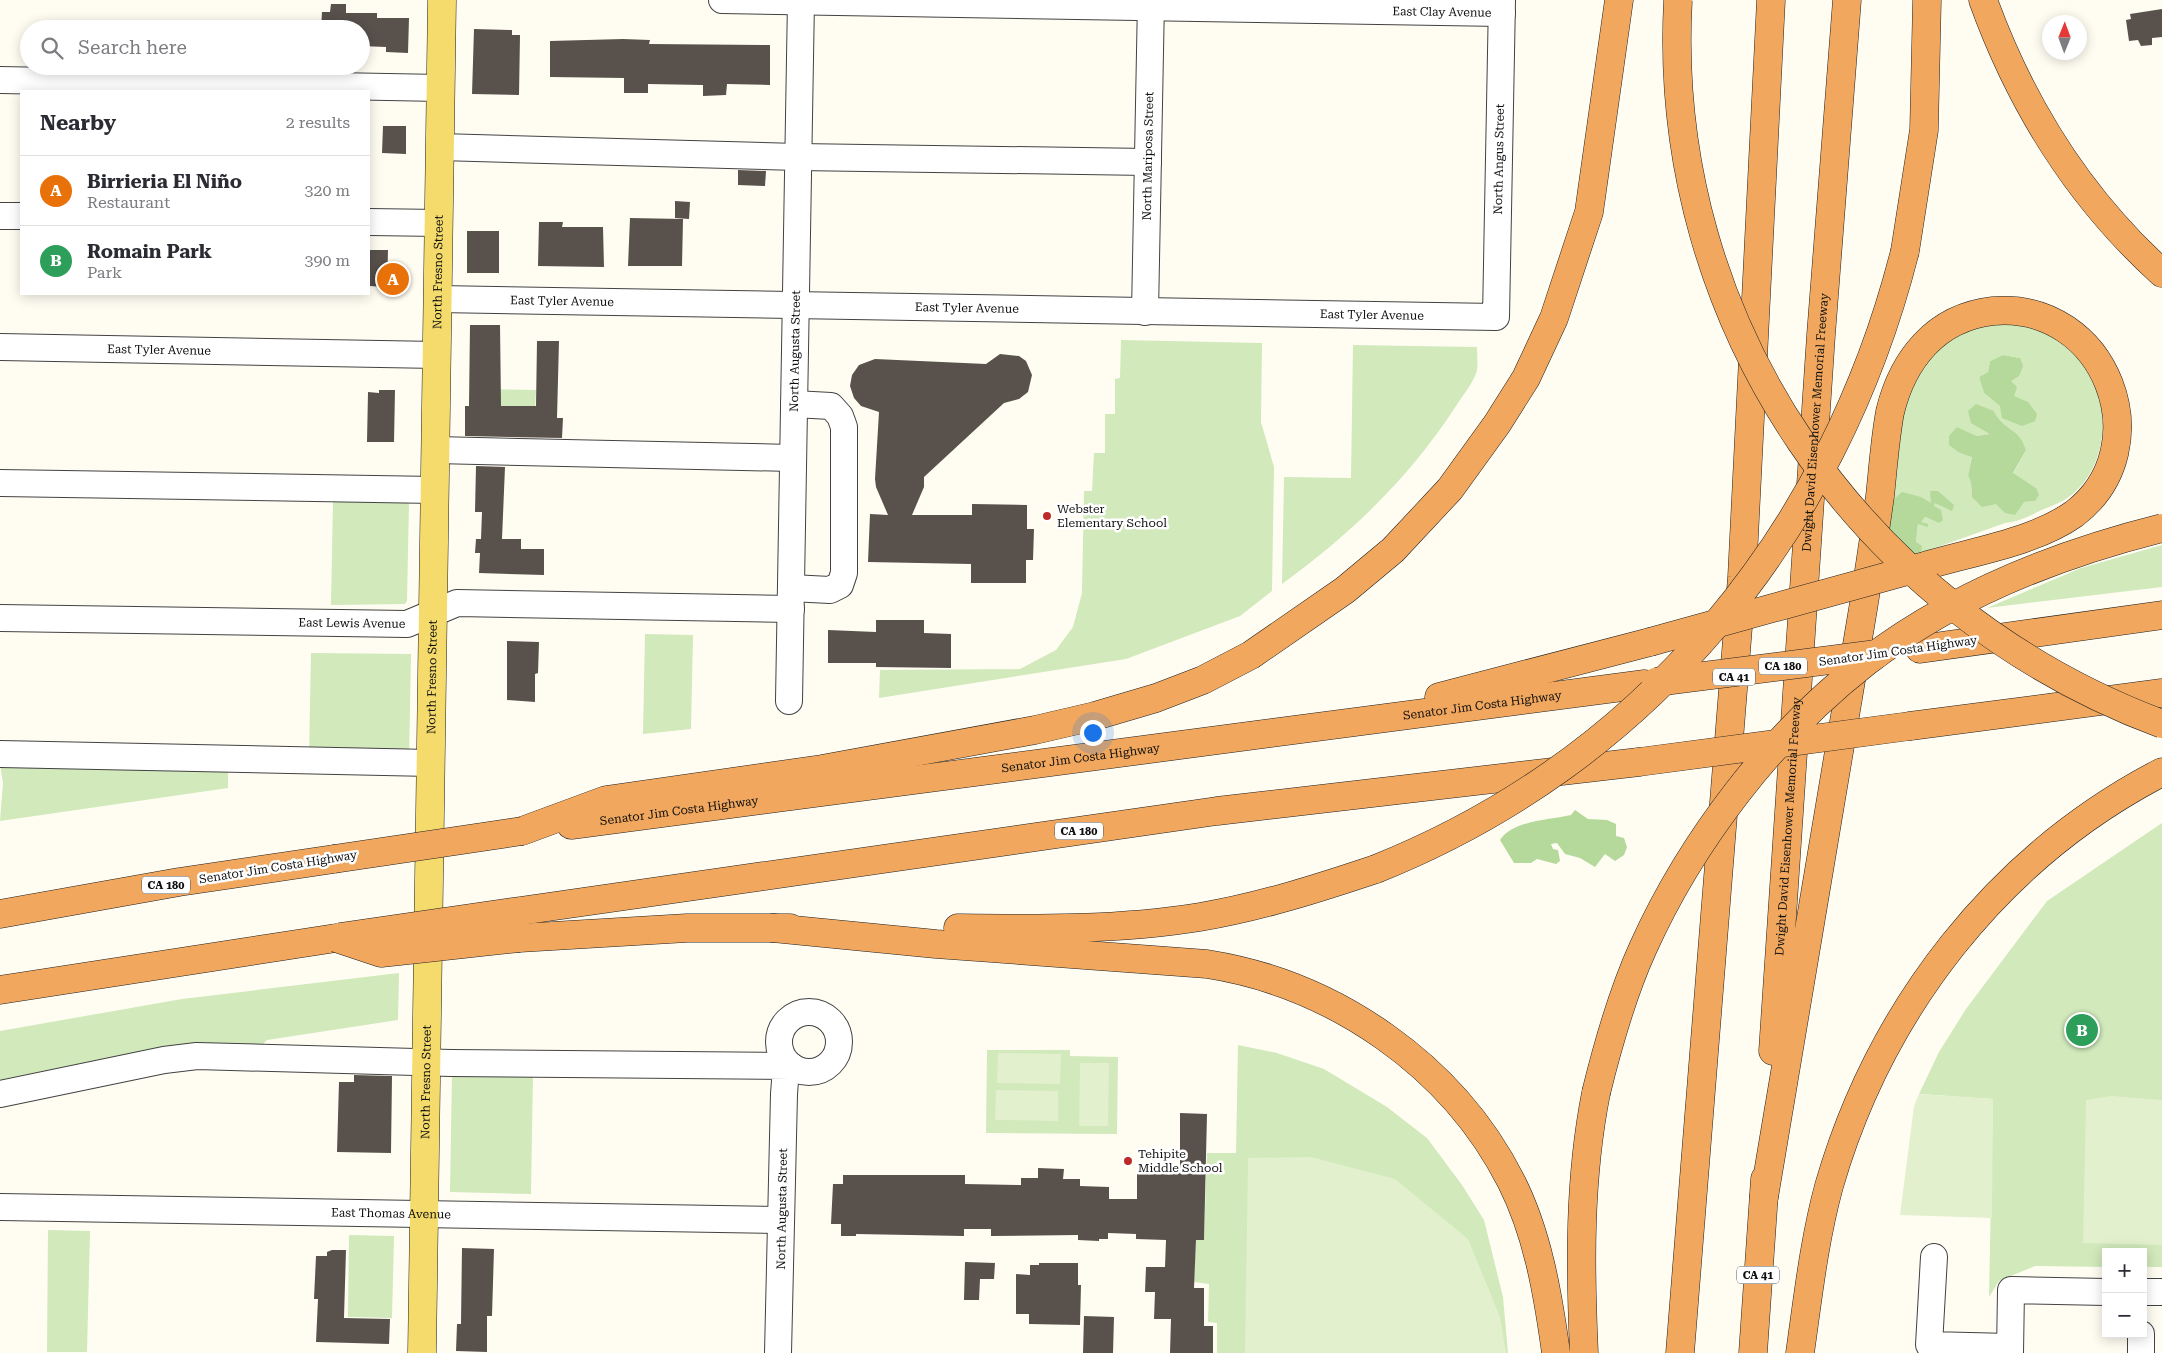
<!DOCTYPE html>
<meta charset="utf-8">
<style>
:root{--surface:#fff;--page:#f7f7f7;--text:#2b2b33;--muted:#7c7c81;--line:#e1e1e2;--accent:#bd2a2a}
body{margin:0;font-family:"Roboto Serif",serif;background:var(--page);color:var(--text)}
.controls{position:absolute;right:15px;bottom:15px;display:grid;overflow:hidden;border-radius:0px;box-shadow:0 2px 12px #0003}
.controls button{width:45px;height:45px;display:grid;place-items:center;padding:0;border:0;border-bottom:1px solid var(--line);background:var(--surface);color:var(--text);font:25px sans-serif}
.compass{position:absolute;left:2042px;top:15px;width:45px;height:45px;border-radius:50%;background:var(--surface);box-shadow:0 2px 12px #0003;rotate:1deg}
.you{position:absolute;left:1092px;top:732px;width:18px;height:18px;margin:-12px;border:4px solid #fff;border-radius:50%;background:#1a73e8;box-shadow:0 0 0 8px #1a73e833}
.badge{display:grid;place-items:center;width:32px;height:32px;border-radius:50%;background:var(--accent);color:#fff;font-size:16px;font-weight:700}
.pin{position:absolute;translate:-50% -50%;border:2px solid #fff;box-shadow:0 1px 5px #0006}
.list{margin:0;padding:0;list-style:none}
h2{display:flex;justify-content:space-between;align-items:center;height:65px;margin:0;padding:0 20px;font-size:21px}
h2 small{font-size:16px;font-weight:400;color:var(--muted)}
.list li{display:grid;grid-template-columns:32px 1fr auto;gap:15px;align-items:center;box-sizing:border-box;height:70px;padding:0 20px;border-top:1px solid var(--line)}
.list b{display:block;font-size:19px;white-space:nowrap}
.list p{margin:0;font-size:16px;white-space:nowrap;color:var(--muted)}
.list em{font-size:16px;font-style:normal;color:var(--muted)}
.icon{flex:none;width:28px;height:28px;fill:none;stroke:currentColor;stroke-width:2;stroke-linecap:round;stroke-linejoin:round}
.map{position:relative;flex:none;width:2162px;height:1353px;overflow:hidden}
.search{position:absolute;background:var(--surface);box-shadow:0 2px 12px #0003;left:20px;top:20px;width:350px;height:55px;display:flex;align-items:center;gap:12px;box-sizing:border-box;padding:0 18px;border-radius:28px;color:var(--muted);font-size:19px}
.panel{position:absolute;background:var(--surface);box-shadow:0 2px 12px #0003;left:20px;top:90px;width:350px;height:205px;border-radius:0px}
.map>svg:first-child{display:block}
</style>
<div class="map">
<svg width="2162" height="1353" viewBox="0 0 2162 1353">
<rect width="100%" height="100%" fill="#fffdf2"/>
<!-- green -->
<g fill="#d1e9bb" fill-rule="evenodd">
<path d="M1988 324C2000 325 2017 322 2029 326 2051 333 2077 351 2089 371 2111 408 2107 464 2074 493 2065 501 2054 505 2044 509 2031 515 2019 522 2005 523L1921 553 1916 542 1918 524 1925 517 1939 523 1934 506 1938 491 1931 503 1889 504C1898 448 1898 375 1949 340 1960 332 1974 328 1988 324ZM2003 355 2020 358 2011 381 2014 397 2000 406 1984 393 1979 377 1988 372 1990 361ZM1994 411C2004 432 2019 426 2026 450L2013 474 2036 488 2035 501 1996 504 1972 497 1971 483 1968 475 1972 456 1960 453 1957 427 1977 436 1991 434Z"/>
<polygon points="1121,340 1262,343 1261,422 1274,467 1272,591 1240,616 1126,659 879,698 880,670 1020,669 1056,650 1073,627 1082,593 1084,491 1092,491 1094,453 1105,453 1105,414 1115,414 1115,379 1120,378"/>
<path d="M1353 345 1477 347C1477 354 1478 362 1477 370 1475 381 1462 396 1456 406 1410 477 1351 534 1282 584L1284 477 1351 478Z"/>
<polygon points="471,389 536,390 535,410 471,409"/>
<polygon points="333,500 409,501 407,601 405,604 331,605"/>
<polygon points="2162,545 2162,587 1987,608 2081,568"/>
<polygon points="645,634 693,635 691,729 643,734"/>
<polygon points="311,653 411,654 409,759 309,758"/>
<polygon points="0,764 228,768 228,788 0,821 3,783"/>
<polygon points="2162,823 2162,1267 2143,1267 2143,1252 2106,1252 2106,1267 2035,1266 1999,1281 1989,1297 1993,1099 1919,1094 1939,1052 1966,1009 2047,901"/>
<polygon points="399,973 398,1020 267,1040 257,1050 0,1087 0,1031 182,999"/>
<polygon points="1238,1045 1277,1053 1324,1069 1387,1107 1427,1138 1462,1185 1484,1220 1503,1297 1508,1353 1217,1353 1217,1323 1208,1322 1209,1284 1194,1282 1196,1240 1204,1240 1207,1153 1236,1153"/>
<polygon points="987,1050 1070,1050 1070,1056 1118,1057 1117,1134 986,1133"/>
<polygon points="452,1071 533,1073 531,1194 450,1192"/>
<polygon points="48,1230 90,1231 87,1352 47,1352"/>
<polygon points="349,1235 394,1236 392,1318 348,1317"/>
</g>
<!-- forest -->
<g fill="#b4d99b">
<polygon points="2003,355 2020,358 2023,366 2019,376 2011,381 2017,387 2014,396 2028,402 2037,414 2035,421 2022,426 2002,418 2000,406 1984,393 1979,377 1988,372 1990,361"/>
<path d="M1976 404 1994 411C2004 432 2019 426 2026 450L2013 473 2036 488 2039 495 2035 501 2024 502 2015 515 2005 513 1996 504 1982 507 1972 497 1971 483 1968 475 1972 457 1960 453 1949 445V436L1957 427 1977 436 1990 434 1971 423 1968 411Z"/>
<polygon points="1930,491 1938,491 1954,505 1952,511 1935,503 1934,506 1941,510 1943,520 1939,523 1925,517 1921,522 1928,524 1928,527 1918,524 1916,542 1922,546 1921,553 1915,556 1886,527 1889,504 1902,492 1921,497 1931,503"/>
<path d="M1575 810 1588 819 1607 820 1616 824V836L1624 838 1627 847 1624 855 1615 861 1605 854 1595 867 1580 858 1565 854 1557 843 1551 844 1553 849 1558 850 1560 861 1556 864 1537 859 1531 863H1514L1500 840C1513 820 1550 820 1571 815Z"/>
</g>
<!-- pitch -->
<g fill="#e2f0cd">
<polygon points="998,1053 1061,1054 1060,1084 997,1083"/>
<polygon points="1080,1063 1109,1063 1108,1126 1079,1126"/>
<polygon points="996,1090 1058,1091 1058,1121 995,1120"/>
<polygon points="1919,1094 1993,1099 1992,1218 1900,1215 1914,1106"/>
<polygon points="2112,1096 2162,1100 2162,1245 2083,1243 2086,1100"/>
<polygon points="1311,1157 1395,1179 1468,1239 1500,1317 1506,1353 1245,1353 1248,1158"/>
</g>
<!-- building -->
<g fill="#58514c">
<polygon points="331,4 346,4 346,13 377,13 377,18 409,18 408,53 386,52 386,47 361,46 361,29 321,29 322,12 330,12"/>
<polygon points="2162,9 2162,37 2152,38 2152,45 2141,46 2138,40 2129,41 2126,20 2131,19 2130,14"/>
<polygon points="474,29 512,30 512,35 520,35 519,95 472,94"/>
<polygon points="623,39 650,40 649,44 770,45 770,85 727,84 726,95 703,96 703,85 648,84 648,93 624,93 624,78 550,77 550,41"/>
<polygon points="383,126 406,126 406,154 382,153"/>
<polygon points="738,170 766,171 765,186 738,185"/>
<polygon points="675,201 690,202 689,219 675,218"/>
<polygon points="630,218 683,219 682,266 628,266"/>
<polygon points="539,222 563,222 562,227 603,227 604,267 538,266"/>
<rect x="467" y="231" width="32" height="42"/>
<polygon points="370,250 388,250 387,287 369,286"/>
<polygon points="470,325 500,325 501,406 536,406 537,341 559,341 557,418 563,418 562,438 465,436 465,406 469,406"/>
<polygon points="1000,354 1019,356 1026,361 1032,375 1028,392 1019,399 1004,403 924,477 924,487 912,515 972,515 972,504 1027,505 1027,529 1034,529 1033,560 1026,560 1026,583 971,583 971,564 868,562 870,514 888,515 876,487 875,479 879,412 861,406 854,398 850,386 852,375 859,365 875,359 986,364"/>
<polygon points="379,390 395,390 394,442 367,442 368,392 379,393"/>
<polygon points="476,466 505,467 502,539 521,539 521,549 544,549 544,575 479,573 480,553 475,553 476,539 481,539 482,512 475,512"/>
<polygon points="876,620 924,620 924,633 951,634 951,668 876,667 876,663 828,663 828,630 876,632"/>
<polygon points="507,641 539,642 538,673 535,674 535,702 507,700"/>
<polygon points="354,1075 392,1076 391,1153 337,1152 339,1082 354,1082"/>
<polygon points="1180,1113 1207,1114 1204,1240 1196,1240 1194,1288 1204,1288 1204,1326 1213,1326 1213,1353 1170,1353 1171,1319 1154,1319 1155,1292 1145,1292 1146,1267 1165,1267 1166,1240 1136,1239 1136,1234 1108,1233 1108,1239 1099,1239 1099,1241 1078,1240 1078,1235 991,1236 991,1229 964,1229 964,1236 856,1234 856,1236 841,1236 841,1224 831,1224 833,1184 843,1184 843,1175 965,1175 965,1184 1021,1185 1021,1178 1038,1178 1038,1168 1064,1169 1063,1179 1080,1179 1080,1186 1109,1187 1109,1199 1137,1199 1137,1170 1145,1171 1146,1168 1180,1169"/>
<polygon points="462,1248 494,1249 492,1316 487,1316 487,1352 456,1351 457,1324 461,1324"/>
<polygon points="332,1250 346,1250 344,1318 390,1319 389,1344 316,1342 318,1299 314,1299 316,1256 327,1256 327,1252"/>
<polygon points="965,1262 995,1263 994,1279 980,1279 979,1300 964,1300"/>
<polygon points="1039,1263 1078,1263 1078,1285 1081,1285 1080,1325 1029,1324 1029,1314 1016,1314 1016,1274 1030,1275 1030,1265 1039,1265"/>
<polygon points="1084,1316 1114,1317 1113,1353 1083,1353"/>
</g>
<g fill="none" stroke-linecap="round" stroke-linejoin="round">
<defs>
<g id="minor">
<path id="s1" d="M722 0 1502 13"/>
<polyline points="0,80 441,88"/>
<polyline points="440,147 798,157 1148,162"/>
<polyline points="0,216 21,216"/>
<polyline points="369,222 439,223"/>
<path id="s2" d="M438 299 1496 317 1502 0"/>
<path id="s3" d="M1145 312 1151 0"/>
<path id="s4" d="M0 347 437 355"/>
<polyline points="435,450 792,458"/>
<polyline points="0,483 435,490"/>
<polyline points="791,588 830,590 840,585 844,573 844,427 840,416 831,406 794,404"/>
<path id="s5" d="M0 618 407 624 457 603 791 609"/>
<path id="s6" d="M789 701 801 0"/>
<polyline points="0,754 431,763"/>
<circle cx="809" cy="1042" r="30"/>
<polyline points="0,1094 164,1060 197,1056 451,1063 791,1066 785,1081 784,1094 778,1353"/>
<path id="s7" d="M0 1207 781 1220"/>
<polyline points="1934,1257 1929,1345 2010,1347"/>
<polyline points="2143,1292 2162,1292"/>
<polyline points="2010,1353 2011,1290 2106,1292"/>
<polyline points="2141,1353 2141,1334"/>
</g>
<g id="major">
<path id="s8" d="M422 1353 442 0"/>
</g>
<g id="highway">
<path d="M1983 0C2021 105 2079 198 2162 273"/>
<polyline points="1905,251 1924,130 1927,0"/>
<polyline points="1920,649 2162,615"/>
<polyline points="1439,697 1650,642"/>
<polyline points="1910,726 2162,693"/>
<path id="s9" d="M571 825 1645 684"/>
<polyline points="522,831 606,800 822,769 1035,730 1095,716 1156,698 1203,680 1251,655 1345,590 1393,550 1450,489 1497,424 1526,378 1554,318 1589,212 1619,0"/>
<polyline points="520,911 1217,811 1639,762"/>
<polyline points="0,914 179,882 334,859"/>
<path d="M773 928 936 944 1207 964C1334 984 1452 1065 1511 1181 1538 1234 1548 1295 1556 1353"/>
<path d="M958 928C1039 929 1120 930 1200 917 1260 907 1319 888 1376 869"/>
<polyline points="519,938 687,928 790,928"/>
<polyline points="0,990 336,938"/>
<path id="s10" d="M1773 1051 1821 335 1847 0"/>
<path d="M1764 1197C1796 1005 1829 813 1861 621 1868 580 1874 538 1880 496 1883 468 1885 439 1890 412 1896 387 1907 363 1925 344 1943 325 1967 314 1993 311 2106 301 2162 447 2074 514 2034 542 1975 551 1928 565"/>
<path d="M1584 1353C1580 1265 1579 1179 1596 1093"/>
<polyline points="1680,1353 1742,577 1771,0"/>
<polyline points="1753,1353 1765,1179"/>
<path d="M1800 1353C1808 1297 1814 1241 1829 1186 1880 1009 1998 857 2162 772"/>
</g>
</defs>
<!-- minor casing -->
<use href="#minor" stroke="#424242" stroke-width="28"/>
<!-- major casing -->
<use href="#major" stroke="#202020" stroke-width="29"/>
<!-- highway casing -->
<use href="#highway" stroke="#202020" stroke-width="29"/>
<!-- minor -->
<use href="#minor" stroke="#fff" stroke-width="26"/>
<!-- major -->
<use href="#major" stroke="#f5db6b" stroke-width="28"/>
<!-- highway -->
<use href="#highway" stroke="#f1a85e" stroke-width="28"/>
<defs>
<g id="highway-bridge">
<path d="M1678 0C1660 324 1862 612 2162 724"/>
<polyline points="1650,642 1925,566"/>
<polyline points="1656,682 1877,654"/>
<polyline points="1639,762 1910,726"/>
<polyline points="334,859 522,831"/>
<path d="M1376 869C1648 760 1834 532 1905 251"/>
<polyline points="340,937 520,911"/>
<polyline points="336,938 381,953 519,938"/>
<path d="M1596 1093C1608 1044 1622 994 1643 948 1691 841 1773 734 1866 662 1952 596 2058 554 2162 528"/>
</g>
</defs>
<!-- highway-bridge casing -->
<use href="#highway-bridge" stroke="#202020" stroke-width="29" stroke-linecap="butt"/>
<!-- highway-bridge -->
<use href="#highway-bridge" stroke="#f1a85e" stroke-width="28"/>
</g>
<!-- markers -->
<g fill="#bd2a2a" stroke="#fff" stroke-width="2">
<circle cx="1047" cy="516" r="5"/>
<circle cx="1128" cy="1161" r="5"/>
</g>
<g text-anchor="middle" stroke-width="5" stroke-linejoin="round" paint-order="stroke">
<!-- shield labels -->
<g fill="#fff" stroke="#575757" stroke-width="1">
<rect x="1759" y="657.5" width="48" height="17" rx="4"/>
<rect x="1713" y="668.5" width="42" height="17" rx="4"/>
<rect x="1055" y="822.5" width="48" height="17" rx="4"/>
<rect x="142" y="876.5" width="48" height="17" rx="4"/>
<rect x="1737" y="1266.5" width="42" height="17" rx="4"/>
</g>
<g font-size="11" font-weight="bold" fill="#0f0f0f">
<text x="1783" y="670">CA 180</text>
<text x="1734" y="681">CA 41</text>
<text x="1079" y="835">CA 180</text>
<text x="166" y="889">CA 180</text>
<text x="1758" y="1279">CA 41</text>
</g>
<!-- street labels -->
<g font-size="12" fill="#0f0f0f" stroke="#fff">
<text dy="4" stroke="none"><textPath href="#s1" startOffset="720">East Clay Avenue</textPath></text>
<text dy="4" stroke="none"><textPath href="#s3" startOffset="156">North Mariposa Street</textPath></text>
<text dy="4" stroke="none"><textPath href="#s2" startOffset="1216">North Angus Street</textPath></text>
<text dy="4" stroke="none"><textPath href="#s8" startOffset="1081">North Fresno Street</textPath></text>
<text dy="4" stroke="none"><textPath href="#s2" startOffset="124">East Tyler Avenue</textPath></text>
<text dy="4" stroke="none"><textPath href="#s2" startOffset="529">East Tyler Avenue</textPath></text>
<text dy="4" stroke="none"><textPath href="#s2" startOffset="934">East Tyler Avenue</textPath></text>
<text dy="4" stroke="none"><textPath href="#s4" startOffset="159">East Tyler Avenue</textPath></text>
<text dy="4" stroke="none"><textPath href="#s6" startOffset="350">North Augusta Street</textPath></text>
<text dy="4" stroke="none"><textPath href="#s10" startOffset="630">Dwight David Eisenhower Memorial Freeway</textPath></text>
<text dy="4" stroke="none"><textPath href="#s5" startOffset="352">East Lewis Avenue</textPath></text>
<text transform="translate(1898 651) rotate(-8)" y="4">Senator Jim Costa Highway</text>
<text dy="4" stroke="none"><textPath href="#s8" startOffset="676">North Fresno Street</textPath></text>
<text dy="4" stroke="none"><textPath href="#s9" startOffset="919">Senator Jim Costa Highway</textPath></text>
<text dy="4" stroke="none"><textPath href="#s9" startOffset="514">Senator Jim Costa Highway</textPath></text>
<text dy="4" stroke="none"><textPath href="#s9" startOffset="109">Senator Jim Costa Highway</textPath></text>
<text dy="4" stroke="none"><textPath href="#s10" startOffset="225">Dwight David Eisenhower Memorial Freeway</textPath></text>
<text transform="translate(278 867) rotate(-9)" y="4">Senator Jim Costa Highway</text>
<text dy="4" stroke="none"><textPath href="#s8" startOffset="271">North Fresno Street</textPath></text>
<text transform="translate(782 1209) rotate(-89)" y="4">North Augusta Street</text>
<text dy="4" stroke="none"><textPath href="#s7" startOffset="391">East Thomas Avenue</textPath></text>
</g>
<!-- poi labels -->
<g font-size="12" fill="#0f0f0f" stroke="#fff" text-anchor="start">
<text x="1057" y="513">Webster<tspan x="1057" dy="14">Elementary School</tspan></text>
<text x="1138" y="1158">Tehipite<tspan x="1138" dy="14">Middle School</tspan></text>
</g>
</g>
</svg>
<div class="controls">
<button>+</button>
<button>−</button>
</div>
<svg class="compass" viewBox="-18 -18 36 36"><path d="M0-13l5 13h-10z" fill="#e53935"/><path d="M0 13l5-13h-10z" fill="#7c7c81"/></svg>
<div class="you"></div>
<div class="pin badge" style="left:393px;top:279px;background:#e8710a">A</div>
<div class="pin badge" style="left:2082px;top:1030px;background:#2e9e5b">B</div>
<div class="search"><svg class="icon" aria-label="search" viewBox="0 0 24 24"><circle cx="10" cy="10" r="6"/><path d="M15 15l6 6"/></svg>Search here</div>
<section class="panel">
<h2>Nearby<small>2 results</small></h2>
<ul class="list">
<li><span class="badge" style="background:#e8710a">A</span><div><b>Birrieria El Niño</b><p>Restaurant</p></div><em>320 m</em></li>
<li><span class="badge" style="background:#2e9e5b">B</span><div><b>Romain Park</b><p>Park</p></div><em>390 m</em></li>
</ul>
</section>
</div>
